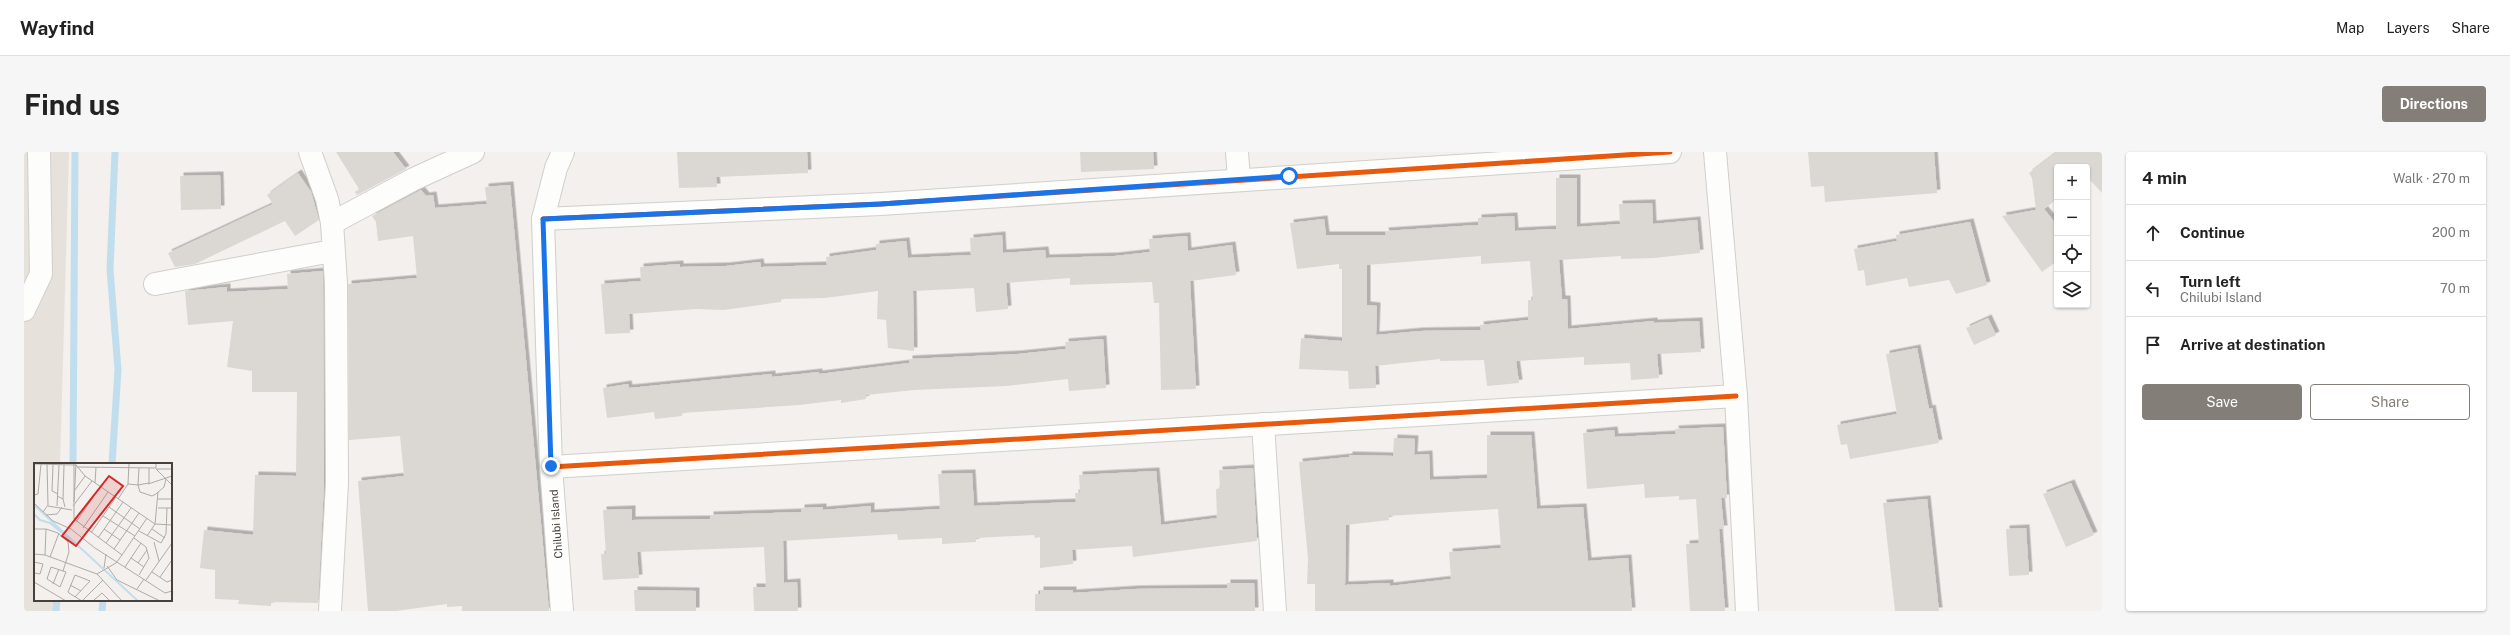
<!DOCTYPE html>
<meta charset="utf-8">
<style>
:root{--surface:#fff;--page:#f6f6f6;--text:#222;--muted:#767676;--line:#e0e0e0;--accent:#847e78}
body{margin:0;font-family:"Public Sans",sans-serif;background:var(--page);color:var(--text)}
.controls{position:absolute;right:12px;top:12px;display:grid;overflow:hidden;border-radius:4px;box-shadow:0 1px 3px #0004}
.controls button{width:36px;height:36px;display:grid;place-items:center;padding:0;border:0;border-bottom:1px solid var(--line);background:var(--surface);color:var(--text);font:20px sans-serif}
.stop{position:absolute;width:12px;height:12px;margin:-9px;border:3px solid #1a73e8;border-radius:50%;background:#fff}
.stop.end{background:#1a73e8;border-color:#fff;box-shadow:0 1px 4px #0008}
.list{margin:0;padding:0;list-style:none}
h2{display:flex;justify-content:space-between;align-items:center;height:52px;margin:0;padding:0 16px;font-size:17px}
h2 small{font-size:13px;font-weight:400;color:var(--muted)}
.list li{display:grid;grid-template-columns:26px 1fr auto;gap:12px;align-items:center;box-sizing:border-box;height:56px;padding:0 16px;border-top:1px solid var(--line)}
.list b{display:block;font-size:15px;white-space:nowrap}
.list p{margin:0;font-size:13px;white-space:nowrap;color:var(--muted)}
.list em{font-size:13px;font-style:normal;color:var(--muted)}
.actions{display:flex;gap:8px;padding:12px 16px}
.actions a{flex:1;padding:9px 0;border:1px solid var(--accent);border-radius:4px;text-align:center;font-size:14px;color:var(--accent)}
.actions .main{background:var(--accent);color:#fff}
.icon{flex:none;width:22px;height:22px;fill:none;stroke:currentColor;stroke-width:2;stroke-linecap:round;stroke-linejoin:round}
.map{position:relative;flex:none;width:2078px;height:459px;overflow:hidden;border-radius:4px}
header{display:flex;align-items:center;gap:24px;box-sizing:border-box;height:56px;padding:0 20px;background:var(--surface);border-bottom:1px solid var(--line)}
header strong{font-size:19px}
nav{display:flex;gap:22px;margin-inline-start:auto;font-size:14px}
.intro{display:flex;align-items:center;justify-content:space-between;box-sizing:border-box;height:96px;padding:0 24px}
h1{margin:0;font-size:28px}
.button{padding:10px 18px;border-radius:4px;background:var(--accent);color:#fff;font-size:14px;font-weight:700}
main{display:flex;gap:24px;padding:0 24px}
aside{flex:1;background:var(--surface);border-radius:4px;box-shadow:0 1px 3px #0004}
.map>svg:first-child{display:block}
</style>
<header>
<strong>Wayfind</strong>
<nav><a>Map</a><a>Layers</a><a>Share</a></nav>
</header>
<div class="intro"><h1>Find us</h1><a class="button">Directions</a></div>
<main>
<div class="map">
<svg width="2078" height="459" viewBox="0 0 2078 459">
<defs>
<filter id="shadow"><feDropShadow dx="3.5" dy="-3.5" stdDeviation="0" flood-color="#0004"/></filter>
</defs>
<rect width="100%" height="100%" fill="#f3f0ed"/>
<!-- residential -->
<polygon fill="#e6e2db" points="0,0 45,0 36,312 11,312 11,448 30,448 30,459 0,459"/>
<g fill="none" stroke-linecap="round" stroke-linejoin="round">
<!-- stream -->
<g stroke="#c1deee" stroke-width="7">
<polyline points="49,312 51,0"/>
<polyline points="88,312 94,218 86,117 91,0"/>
<polyline points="32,459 33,448"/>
<polyline points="78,459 79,448"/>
</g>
</g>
<!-- building -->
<g fill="#dbd8d4" fill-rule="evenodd" filter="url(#shadow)">
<polygon points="312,0 369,0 382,17 333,43 331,40 335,37"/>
<polygon points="653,0 783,0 784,21 692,25 693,35 655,36"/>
<polygon points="1056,0 1129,0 1130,17 1057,20"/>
<polygon points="1784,0 1910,0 1913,41 1801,50 1800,34 1787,35"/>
<polygon points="2033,0 2078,0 2078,41 2063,25 2063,15 2033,15 2033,47 2020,57 2033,73 2033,109 2018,120 1978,64 2012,58 2008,26 2005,21"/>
<polygon points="274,21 287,40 295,68 271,84 261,69 171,112 151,115 144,101 249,52 243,43"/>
<polygon points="196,23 197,57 157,58 156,24"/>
<path d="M1532 26H1553V75L1596 72 1595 52 1628 51 1629 72 1673 68 1676 101 1630 106 1597 107V104L1535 108 1538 147H1543L1544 177 1630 169V171L1675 169 1677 200 1633 202 1635 226 1607 228 1606 211 1560 213V205L1492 209 1495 231 1463 234 1460 208 1416 209V207L1351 214 1352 236 1325 237 1324 219 1275 217 1277 186 1318 189V117H1315V112L1273 117 1266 71 1300 67 1302 83H1362L1361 79 1454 73V66L1490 64 1491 79 1532 77ZM1457 104V112L1506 109 1509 148H1504V168L1456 173 1457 178 1396 179 1352 183 1353 154 1343 153V113Z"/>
<polygon points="486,33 525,459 438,459 438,454 423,455 423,452 372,459 344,459 334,329 380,324 376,284 325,288 324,132 393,126 389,84 354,89 352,70 348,64 397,38 402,44 409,43 411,56 463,52 461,35"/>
<polygon points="1946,70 1963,133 1932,142 1925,128 1885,135 1883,126 1842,134 1840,118 1834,119 1830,97 1873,89 1872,83"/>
<polygon points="978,83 979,101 1021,98 1022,106 1091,104 1126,100 1125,87 1163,84 1164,99 1208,93 1212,123 1166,129 1172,237 1137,238 1135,151 1130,151 1128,130 1046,133 1046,126 982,131 984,157 952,160 950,136 889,139 890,199 864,196 862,168 853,167 854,139 801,146 757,147 757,150 700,158 672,157 605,162 606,181 581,182 577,132 617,129 616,115 656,112 656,115 702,114 736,110 737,115 803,113 802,105 852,98 852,92 882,89 884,106 947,103 946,86"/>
<polygon points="299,119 300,331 294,451 247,450 247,454 214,452 215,448 191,447 191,418 176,416 180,378 229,383 231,323 272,324 273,240 228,240 228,219 203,215 209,169 164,173 161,139 203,135 203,140 264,137 263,122"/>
<polygon points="1964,166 1972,183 1950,193 1942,176"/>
<polygon points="1079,187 1082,236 1045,239 1044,227 982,234 890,238 842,243 842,247 817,251 817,248 775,253 658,261 658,264 631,267 630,260 583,266 579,236 604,232 605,236 748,222 748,225 795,220 795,222 885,211 885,207 994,202 1042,197 1041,190"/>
<polygon points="1893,196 1905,257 1908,256 1915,291 1826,307 1823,292 1817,293 1813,273 1873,262 1862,202"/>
<polygon points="1699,275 1703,346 1697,346 1700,377 1695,377 1701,459 1666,459 1662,392 1675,391 1672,347 1655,348 1655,344 1621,346 1620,332 1563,337 1559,281 1590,278 1591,285 1652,282 1651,277"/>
<path d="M1463 283H1507L1513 357 1559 355 1564 409 1604 406 1608 459H1291V432H1283L1284 407 1275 310 1325 305V303L1369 304 1370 286 1391 287 1390 303 1405 302 1406 328 1463 326ZM1474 357 1477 396 1425 400 1427 427 1366 434V431L1321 433 1322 373 1365 368 1364 364Z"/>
<polygon points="1229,316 1233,389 1109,405 1108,394 1048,398 1049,412 1016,416 1016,385 1011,386 1010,383 952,386 952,390 918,392 918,386 874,388 873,382 759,389 760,431 773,430 774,459 730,459 729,435 742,435 740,395 613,400 615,426 579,428 577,402 582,402 579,358 608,357 608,368 686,367 686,363 777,360 777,356 799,355 799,358 847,354 847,361 916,357 914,322 948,321 950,354 1052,350 1051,341 1056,341 1055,323 1132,319 1137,373 1193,366 1192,337 1196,336 1195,318"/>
<polygon points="2047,331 2070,383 2042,395 2019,342"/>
<polygon points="1903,347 1915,459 1871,459 1859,351"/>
<polygon points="2002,376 2005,423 1985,424 1982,377"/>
<polygon points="1203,431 1230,431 1231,459 1011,459 1011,442 1016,442 1016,438 1049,438 1049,441 1111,437 1203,436"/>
<polygon points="610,438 672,439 672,459 611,459"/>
</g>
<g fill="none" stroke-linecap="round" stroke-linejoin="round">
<defs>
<g id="minor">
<polyline points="286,0 303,47 308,71 312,131 313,331 306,459"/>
<polyline points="1213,0 1215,28"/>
<polyline points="1691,0 1712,244 1723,459"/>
<polyline points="519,67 857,52 1646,0"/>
<polyline points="308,71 390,27 449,0"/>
<polyline points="131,132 308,99"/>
<polyline points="0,158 17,122 15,0"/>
<polyline points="1239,272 1251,459"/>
<polyline points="527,315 1712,244"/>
<polyline points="538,459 527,315 519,67 532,16 539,0"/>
</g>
</defs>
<!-- minor casing -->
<use href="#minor" stroke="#d1cecb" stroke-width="24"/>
<!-- minor -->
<use href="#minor" stroke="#fdfdfc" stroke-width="22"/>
<defs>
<g id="cycleway">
<polyline points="519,67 857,52 1646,0"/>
<polyline points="527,315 1712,244"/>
</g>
</defs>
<!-- cycleway casing -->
<use href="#cycleway" stroke="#fff" stroke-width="8"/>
<!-- cycleway -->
<use href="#cycleway" stroke="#e8590c" stroke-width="5"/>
</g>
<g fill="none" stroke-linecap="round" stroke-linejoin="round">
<!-- route -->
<polyline stroke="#1a73e8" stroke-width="5" points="527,314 519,67 857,52 1265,24"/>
</g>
<g text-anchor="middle" stroke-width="4" stroke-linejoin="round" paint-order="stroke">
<!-- street labels -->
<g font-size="11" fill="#494139" stroke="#fff">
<text transform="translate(532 372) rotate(-94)" y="4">Chilubi Island</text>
</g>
</g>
<!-- overview -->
<g transform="translate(10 311)">
<rect width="138" height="138" fill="#f3f0ed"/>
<path fill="none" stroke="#c1deee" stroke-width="2" d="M0 42 104 138M0 51 6 57 16 60 50 88"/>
<path fill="none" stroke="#afaaa5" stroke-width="1" d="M40 0V56L88 92 82 100 63 111M0 1 42 2 51 13 121 61 124 29M19 2 18 28 24 31M43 4 122 5V0M115 5V20L104 22 106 29 118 33 122 31 130 24 132 16M138 6H122L138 22M61 20 62 4M94 21 104 22 105 5M114 21 138 13M41 27 51 13M0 32 4 31 7 1M23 33 29 36 31 44M29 36 30 2M84 36 94 21 95 0M124 36H138M40 39 42 0M0 40 19 58 37 66 61 85 131 130 138 128M14 43 38 47M23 43 25 2M39 43 58 18M75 44 106 66M124 45H138M9 49 14 42 13 1M12 52 23 51 28 44M69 53 101 73M42 59 66 24M49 65 74 29M0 66H12L11 92M12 66 24 70 34 79 35 89 29 108M70 66 86 77M118 66 131 75M105 68 127 80 132 71 133 45M57 70 82 34M113 73 121 61 138 62M64 75 89 39M100 75 112 84 115 95 105 112M120 79 125 98M72 80 97 45M80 86 105 50M0 91 11 92 63 111 88 138M88 92 113 55M16 94 25 70M97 95 110 104M0 99 9 101 6 111 0 110M104 100 113 87M73 103 83 117 126 138M17 104 32 109 26 124 13 116ZM91 104 107 80M70 105 72 91M118 109 133 119 138 117M126 114 138 97M112 117 138 80M0 119 32 138M19 121 25 106M36 122 47 128M103 126 110 116M41 134 56 118 41 112 34 129 35 130 48 138M48 138 69 117M59 138 68 130 76 138"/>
<path fill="#d62828" fill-opacity="0.15" stroke="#d62828" stroke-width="2" d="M75 13 89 23 42 83 28 73Z"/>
<rect width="138" height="138" fill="none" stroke="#494139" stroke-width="2"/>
</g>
</svg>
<div class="controls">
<button>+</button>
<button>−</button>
<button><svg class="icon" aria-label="locate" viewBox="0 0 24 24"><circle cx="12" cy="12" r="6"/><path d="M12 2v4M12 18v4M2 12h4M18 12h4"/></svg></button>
<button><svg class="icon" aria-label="layers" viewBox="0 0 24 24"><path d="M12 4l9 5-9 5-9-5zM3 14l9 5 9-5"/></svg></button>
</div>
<div class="stop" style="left:1265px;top:24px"></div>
<div class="stop end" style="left:527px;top:314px"></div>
</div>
<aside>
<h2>4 min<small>Walk · 270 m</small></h2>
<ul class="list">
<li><svg class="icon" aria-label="ahead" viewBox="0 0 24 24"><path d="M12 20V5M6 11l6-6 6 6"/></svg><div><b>Continue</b></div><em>200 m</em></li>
<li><svg class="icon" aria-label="left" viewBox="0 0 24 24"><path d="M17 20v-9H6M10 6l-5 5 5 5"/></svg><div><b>Turn left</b><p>Chilubi Island</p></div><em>70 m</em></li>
<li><svg class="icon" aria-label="arrive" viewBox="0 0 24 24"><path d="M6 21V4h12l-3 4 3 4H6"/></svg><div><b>Arrive at destination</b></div></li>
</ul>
<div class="actions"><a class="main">Save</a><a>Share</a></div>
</aside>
</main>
